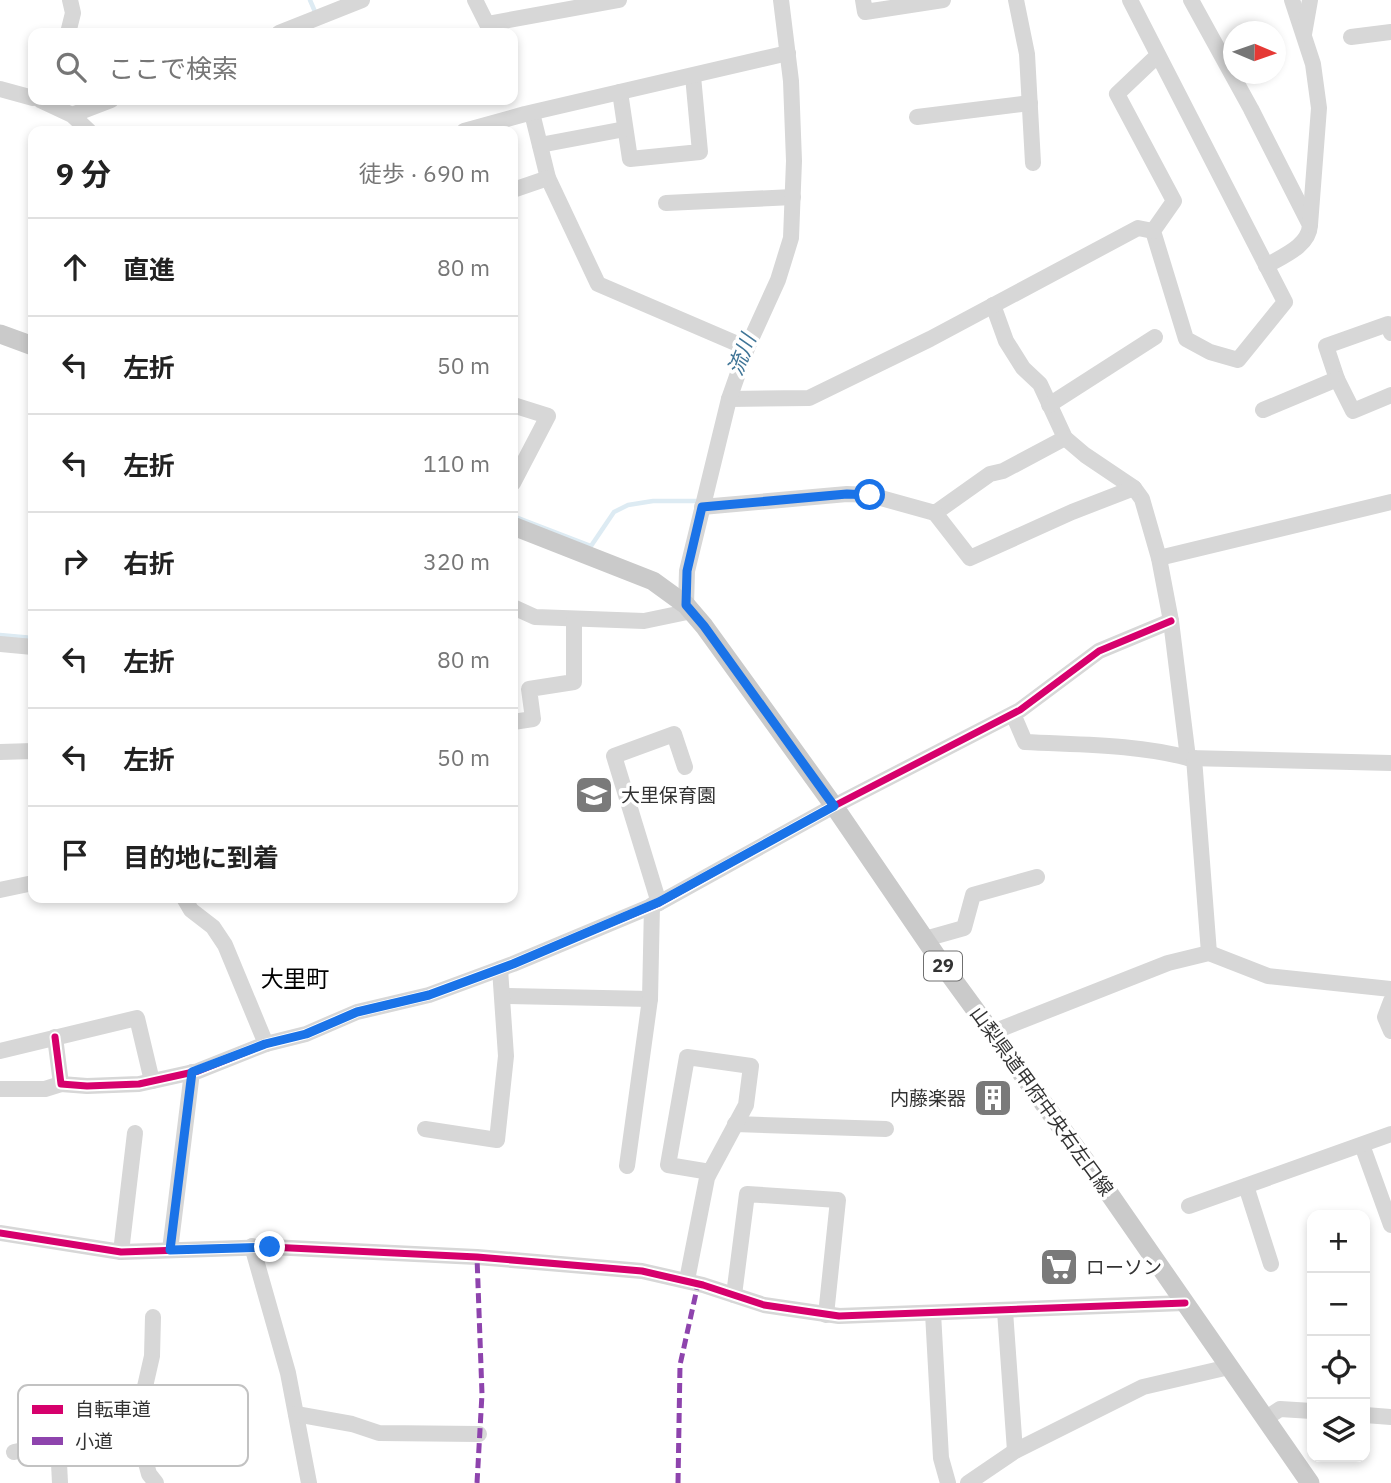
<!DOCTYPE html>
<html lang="ja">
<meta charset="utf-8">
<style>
:root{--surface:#fff;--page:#f2f2f2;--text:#222;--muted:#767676;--line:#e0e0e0}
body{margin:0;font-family:"IBM Plex Sans","Noto Sans JP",sans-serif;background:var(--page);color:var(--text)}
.controls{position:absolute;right:21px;bottom:21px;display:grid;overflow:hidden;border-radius:14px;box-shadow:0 4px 10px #0003}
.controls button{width:63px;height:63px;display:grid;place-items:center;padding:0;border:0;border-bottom:2px solid var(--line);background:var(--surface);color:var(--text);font:35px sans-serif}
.compass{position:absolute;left:1223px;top:21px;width:63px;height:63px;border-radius:50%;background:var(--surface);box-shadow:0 4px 10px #0003;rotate:92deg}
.stop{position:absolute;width:21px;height:21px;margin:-16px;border:5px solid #1a73e8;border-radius:50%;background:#fff}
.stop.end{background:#1a73e8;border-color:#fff;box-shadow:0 2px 7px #0008}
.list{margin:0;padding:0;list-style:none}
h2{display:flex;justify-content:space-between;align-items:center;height:91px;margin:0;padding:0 28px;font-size:30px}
h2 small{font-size:23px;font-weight:400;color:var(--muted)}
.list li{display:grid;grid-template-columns:46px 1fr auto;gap:21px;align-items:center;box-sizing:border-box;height:98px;padding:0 28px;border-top:2px solid var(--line)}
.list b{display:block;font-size:26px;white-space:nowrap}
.list em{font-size:23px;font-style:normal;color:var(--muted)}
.icon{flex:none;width:38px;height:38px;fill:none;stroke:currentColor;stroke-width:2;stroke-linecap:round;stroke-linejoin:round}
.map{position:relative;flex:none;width:1391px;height:1483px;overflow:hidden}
.search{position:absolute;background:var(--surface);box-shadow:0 4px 10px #0003;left:28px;top:28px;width:490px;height:77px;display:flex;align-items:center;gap:18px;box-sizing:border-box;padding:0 24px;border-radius:14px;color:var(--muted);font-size:26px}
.panel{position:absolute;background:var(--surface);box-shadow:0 4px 10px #0003;left:28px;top:126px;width:490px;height:777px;border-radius:14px}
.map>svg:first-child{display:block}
</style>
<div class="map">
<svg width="1391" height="1483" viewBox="0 0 1391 1483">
<rect width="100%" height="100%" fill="#fff"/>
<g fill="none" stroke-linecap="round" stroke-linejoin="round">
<!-- stream -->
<g stroke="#ddebf3" stroke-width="4.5">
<polyline points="310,0 316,14"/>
<polyline points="513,516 591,546 614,512 628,505 653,501 699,501"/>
<polyline points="0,635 33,638"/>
</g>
<!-- minor -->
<g stroke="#d7d7d7" stroke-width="16">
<polyline points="475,0 487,24 619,0"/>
<polyline points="863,0 865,12 943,0"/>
<polyline points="1016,0 1027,54 1033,163"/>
<polyline points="1130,0 1285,302 1238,360 1210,352 1186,339 1153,231 1174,201 1117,94 1157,56"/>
<path d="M1191 0 1251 109 1310 225C1309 246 1283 256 1266 266"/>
<polyline points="1292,0 1313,64 1319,108 1310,225"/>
<polyline points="68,33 73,13 70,0"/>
<polyline points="279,33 362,0"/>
<polyline points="1304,34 1310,0"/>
<polyline points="1351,37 1391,32"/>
<polyline points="0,89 33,98"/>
<polyline points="620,92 630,159 700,152 693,76"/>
<polyline points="40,100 72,115 89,131"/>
<polyline points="532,113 548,178 598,284 747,348"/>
<polyline points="72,115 111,100"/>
<polyline points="917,117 1030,103"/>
<polyline points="464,131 525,114 788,53"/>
<polyline points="540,145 625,129"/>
<polyline points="513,190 548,178"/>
<polyline points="666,203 793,197"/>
<polyline points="993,305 1006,341 1023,368 1040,384 1065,438 1085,455 1134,488 1142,499 1159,558 1171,621 1188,758"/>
<polyline points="1337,379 1326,346 1388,324 1391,333"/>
<polyline points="729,399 809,398 930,339 1138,228 1153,231"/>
<polyline points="513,405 548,416 513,483"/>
<polyline points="1049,405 1155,337"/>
<polyline points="1263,410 1337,379 1353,411 1391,395"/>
<polyline points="702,507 847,494 870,495 935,513 990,474 1003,471 1065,438"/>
<polyline points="935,513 970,558 1072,512 1134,488"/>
<polyline points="1159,558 1391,502"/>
<polyline points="686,605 687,571 729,399 747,348 778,280 791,238 794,161 791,81 781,0"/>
<polyline points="513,607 535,617 644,621 692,611"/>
<polyline points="0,644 33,647"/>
<path d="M1013 714 1025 742C1080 745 1135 744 1188 758L1391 763"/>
<polyline points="513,722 533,719 529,689 574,682 574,619"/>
<polyline points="0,752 33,751"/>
<polyline points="1194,758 1209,953"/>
<polyline points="0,890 33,883"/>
<polyline points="184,898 191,910 213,927 225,945 266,1044"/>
<polyline points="659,903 614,756 674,734 685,767"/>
<polyline points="925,939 964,928 973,895 1037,877"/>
<polyline points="502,996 650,999"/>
<polyline points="1391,1001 1385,1017 1391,1031"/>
<polyline points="993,1032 1168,963 1209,953 1268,976 1391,989"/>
<polyline points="55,1037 61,1084 87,1086 139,1084 198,1071 266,1044 306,1034 357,1012 429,995 513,964 659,903 834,806 1020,710 1099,651 1171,621"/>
<polyline points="0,1051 137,1018 152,1081"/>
<polyline points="0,1089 45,1089 61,1084"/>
<polyline points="735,1124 886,1129"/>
<polyline points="425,1129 497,1140 506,1056 500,969"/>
<polyline points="1362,1145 1391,1225"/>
<polyline points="627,1166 650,999 652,905"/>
<polyline points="1246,1186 1271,1264"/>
<polyline points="1189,1206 1391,1134"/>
<polyline points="0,1233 121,1252 270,1247 477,1257 642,1271 703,1285 764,1305 839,1316 1185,1303"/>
<polyline points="252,1246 288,1373 309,1483"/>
<polyline points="170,1250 192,1072"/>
<polyline points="121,1252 135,1133"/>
<polyline points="687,1280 707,1178 710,1172 746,1105 751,1066 687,1057 668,1165 710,1172"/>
<polyline points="734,1295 747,1194 838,1200 826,1315"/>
<polyline points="1005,1311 1015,1451"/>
<polyline points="933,1313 941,1458 948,1483"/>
<polyline points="153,1317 152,1356 136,1426 149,1474 156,1483"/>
<polyline points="296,1414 352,1424 379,1433 479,1434"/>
<polyline points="1365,1415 1391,1417"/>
<polyline points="1266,1418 1280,1409 1312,1411"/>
<polyline points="58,1443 60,1483"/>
<polyline points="14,1452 136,1426"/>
<polyline points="968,1483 1015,1451 1143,1387 1229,1367"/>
</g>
<!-- major -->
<g stroke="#cacaca" stroke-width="19">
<polyline points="0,334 33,346"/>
<polyline points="513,526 653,581 686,605 704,626 834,806 944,967 1106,1189 1310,1483"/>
</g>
<!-- quiet -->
<g stroke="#8e44ad" stroke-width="5" stroke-dasharray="10 5" stroke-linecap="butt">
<polyline points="477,1483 482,1394 477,1257"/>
<polyline points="678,1483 680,1365 698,1284"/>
</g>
<defs>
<g id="cycleway">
<polyline points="55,1037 61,1084 87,1086 139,1084 198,1071 266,1044 306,1034 357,1012 429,995 513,964 659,903 834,806 1020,710 1099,651 1171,621"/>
<polyline points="0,1233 121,1252 270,1247 477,1257 642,1271 703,1285 764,1305 839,1316 1185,1303"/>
</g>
</defs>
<!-- cycleway casing -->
<use href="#cycleway" stroke="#fff" stroke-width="11"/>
<!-- cycleway -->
<use href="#cycleway" stroke="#d6006c" stroke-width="7"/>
</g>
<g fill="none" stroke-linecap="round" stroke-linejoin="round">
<!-- route -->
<polyline stroke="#1a73e8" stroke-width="9" points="270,1247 170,1250 192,1072 265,1044 306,1034 357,1012 429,995 513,964 659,902 834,806 704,626 686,605 687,571 702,507 847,494 870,495"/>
</g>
<!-- icons -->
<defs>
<symbol id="school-square" viewBox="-11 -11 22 22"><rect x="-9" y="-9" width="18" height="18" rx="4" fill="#7a7a7a" stroke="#fff"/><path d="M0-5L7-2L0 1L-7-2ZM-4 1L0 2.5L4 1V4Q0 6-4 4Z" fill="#fff"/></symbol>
<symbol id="building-square" viewBox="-11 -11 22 22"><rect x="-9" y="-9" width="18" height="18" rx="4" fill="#7a7a7a" stroke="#fff"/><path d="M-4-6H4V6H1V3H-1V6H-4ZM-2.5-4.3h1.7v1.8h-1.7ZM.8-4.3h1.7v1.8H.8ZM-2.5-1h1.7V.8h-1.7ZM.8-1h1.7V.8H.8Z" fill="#fff"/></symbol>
<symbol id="supermarket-square" viewBox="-11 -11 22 22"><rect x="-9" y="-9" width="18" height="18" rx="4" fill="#7a7a7a" stroke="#fff"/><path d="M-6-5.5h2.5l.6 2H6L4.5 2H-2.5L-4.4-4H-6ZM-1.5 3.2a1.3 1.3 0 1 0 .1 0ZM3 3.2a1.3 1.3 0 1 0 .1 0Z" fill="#fff"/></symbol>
</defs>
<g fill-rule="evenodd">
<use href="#school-square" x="572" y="773" width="44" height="44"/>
<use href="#building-square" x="971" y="1076" width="44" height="44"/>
<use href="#supermarket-square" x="1037" y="1245" width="44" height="44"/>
</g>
<g text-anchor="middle" stroke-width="7" stroke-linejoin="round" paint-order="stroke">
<!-- shield labels -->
<rect fill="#fff" stroke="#707070" stroke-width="2" x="924" y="951.5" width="38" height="29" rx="5"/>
<g font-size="18" font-weight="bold" fill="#333">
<text x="943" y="972">29</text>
</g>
<!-- poi labels -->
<g font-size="19" fill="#333" stroke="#fff" text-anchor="start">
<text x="621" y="802">大里保育園</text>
<text x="966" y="1105" text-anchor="end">内藤楽器</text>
<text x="1086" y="1274">ローソン</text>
</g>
<!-- street labels -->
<g font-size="19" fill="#333" stroke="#fff">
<text transform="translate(1042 1101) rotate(54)" y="7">山梨県道甲府中央右左口線</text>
</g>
<!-- water labels -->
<g font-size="21" font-style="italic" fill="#3f7597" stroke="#fff">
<text transform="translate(742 355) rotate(-69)" y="7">流川</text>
</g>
<!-- quarter labels -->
<g font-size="23" fill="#000" stroke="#fff">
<text x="295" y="987">大里町</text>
</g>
</g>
<!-- legend -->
<rect x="18" y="1385" width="230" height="81" rx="10" fill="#fff" stroke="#c2c2c2" stroke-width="2"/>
<rect x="32" y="1405" width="31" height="9" fill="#d6006c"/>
<rect x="32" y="1437" width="31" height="8" fill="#8e44ad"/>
<g font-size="19" fill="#333">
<text x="75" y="1416">自転車道</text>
<text x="75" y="1448">小道</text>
</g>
</svg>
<div class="controls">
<button>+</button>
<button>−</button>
<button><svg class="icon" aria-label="locate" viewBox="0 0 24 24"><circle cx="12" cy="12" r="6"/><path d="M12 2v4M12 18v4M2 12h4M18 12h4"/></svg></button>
<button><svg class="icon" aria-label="layers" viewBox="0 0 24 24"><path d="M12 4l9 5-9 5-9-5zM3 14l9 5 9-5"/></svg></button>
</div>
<svg class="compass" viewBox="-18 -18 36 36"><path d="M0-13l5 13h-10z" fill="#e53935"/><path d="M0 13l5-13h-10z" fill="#767676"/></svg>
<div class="stop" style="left:870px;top:495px"></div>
<div class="stop end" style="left:270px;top:1247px"></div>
<div class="search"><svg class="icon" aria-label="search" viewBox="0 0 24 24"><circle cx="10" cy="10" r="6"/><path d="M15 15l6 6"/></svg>ここで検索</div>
<section class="panel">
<h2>9 分<small>徒歩 · 690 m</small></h2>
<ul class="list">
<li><svg class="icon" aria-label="ahead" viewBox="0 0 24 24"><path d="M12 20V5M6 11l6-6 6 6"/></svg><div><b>直進</b></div><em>80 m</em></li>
<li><svg class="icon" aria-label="left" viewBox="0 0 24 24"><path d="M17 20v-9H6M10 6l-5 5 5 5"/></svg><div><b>左折</b></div><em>50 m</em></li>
<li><svg class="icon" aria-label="left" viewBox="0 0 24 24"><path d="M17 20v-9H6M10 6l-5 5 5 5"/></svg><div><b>左折</b></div><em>110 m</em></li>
<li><svg class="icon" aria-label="right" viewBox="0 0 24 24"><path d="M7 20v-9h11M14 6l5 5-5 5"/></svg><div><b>右折</b></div><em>320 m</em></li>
<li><svg class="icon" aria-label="left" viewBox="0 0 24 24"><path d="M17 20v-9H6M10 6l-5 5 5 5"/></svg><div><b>左折</b></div><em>80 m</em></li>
<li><svg class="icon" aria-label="left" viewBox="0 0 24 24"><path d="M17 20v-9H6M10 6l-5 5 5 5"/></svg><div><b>左折</b></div><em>50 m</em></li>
<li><svg class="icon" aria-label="arrive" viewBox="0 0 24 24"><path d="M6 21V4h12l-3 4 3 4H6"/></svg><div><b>目的地に到着</b></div></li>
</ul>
</section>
</div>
